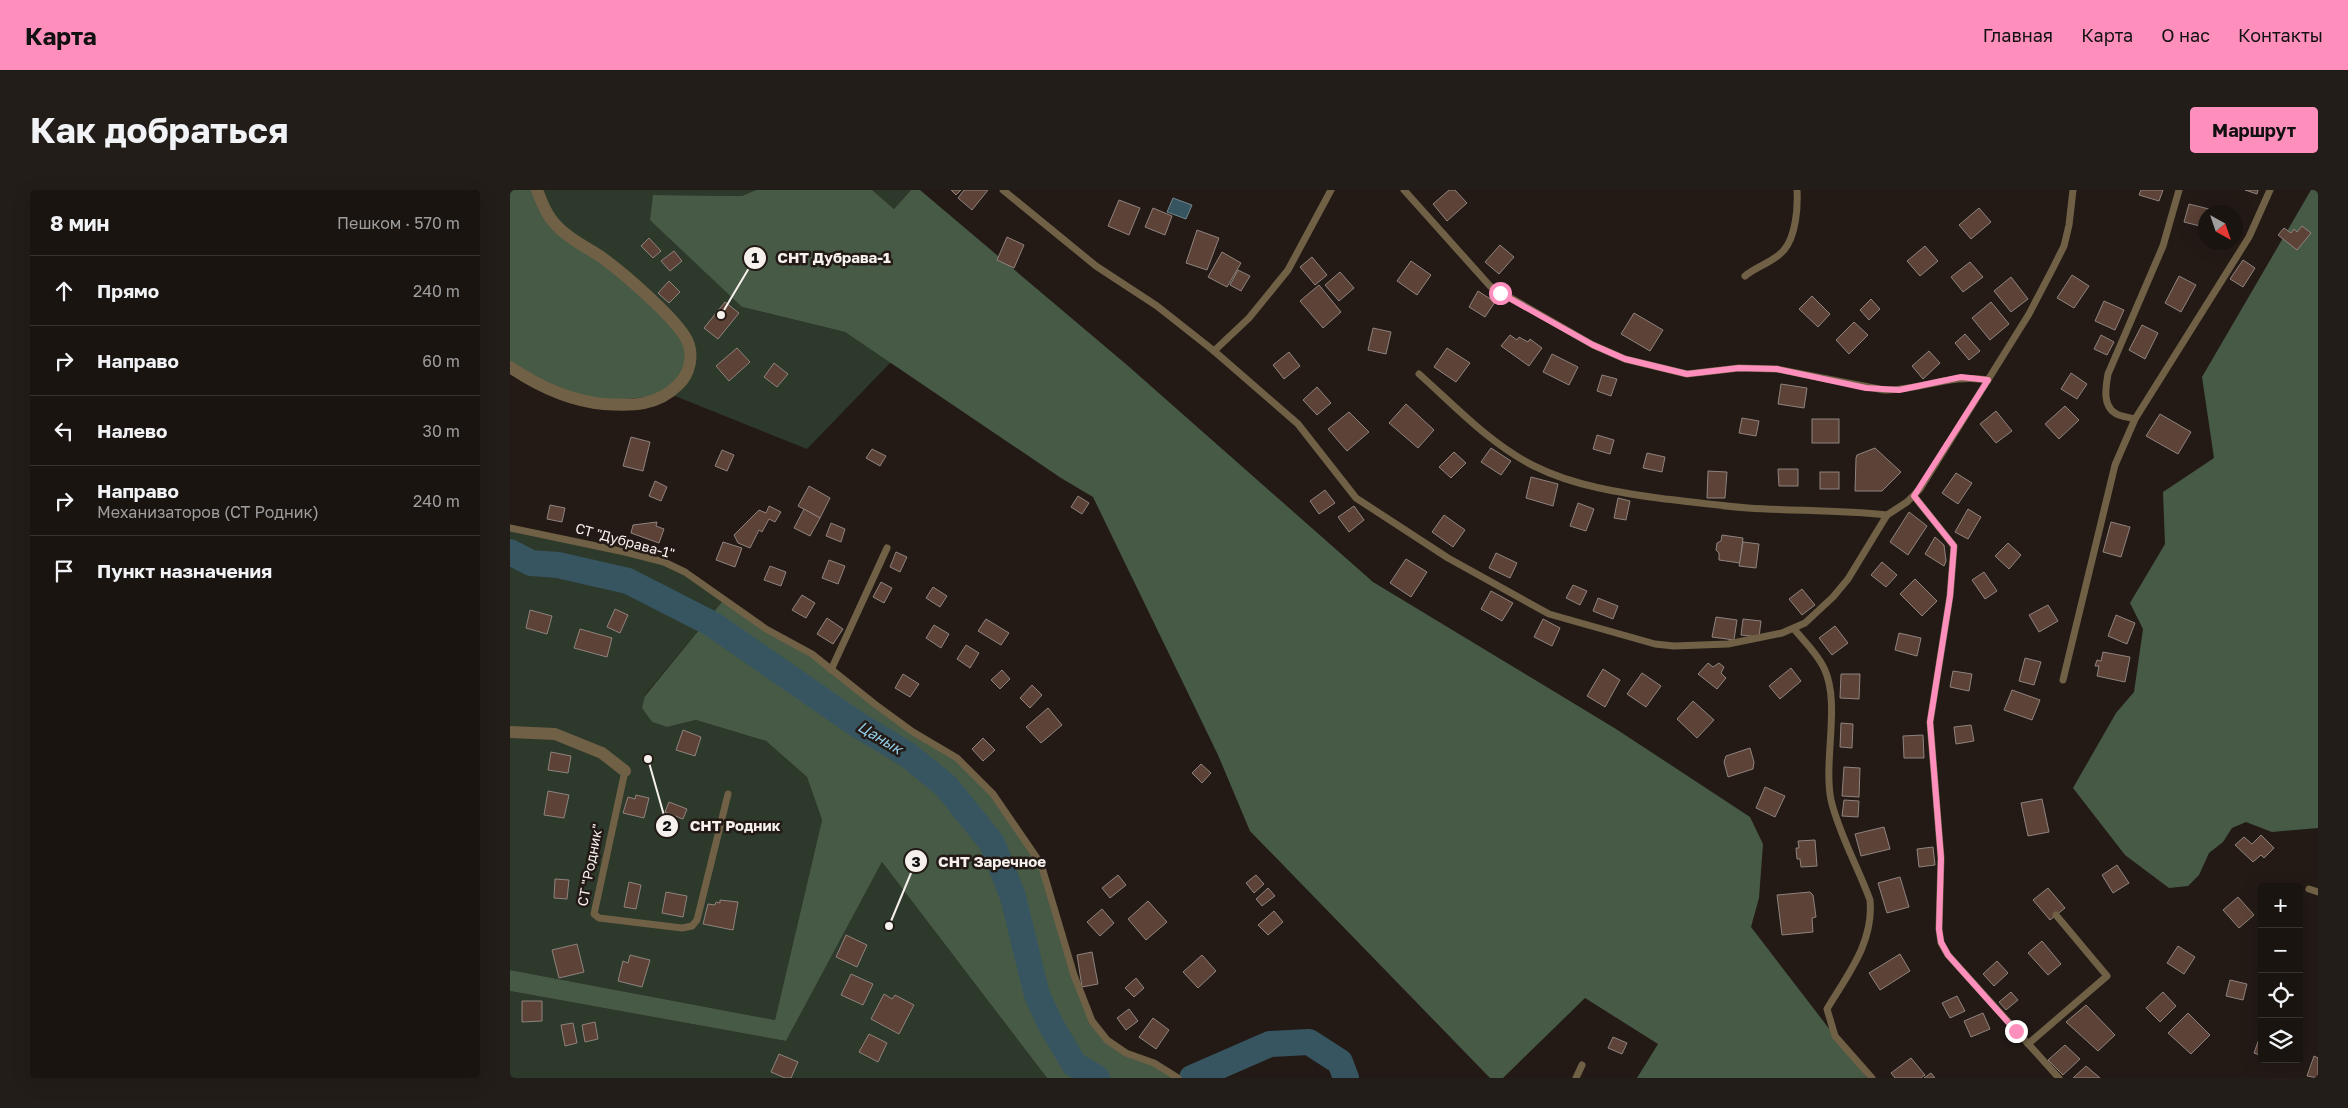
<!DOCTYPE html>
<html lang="ru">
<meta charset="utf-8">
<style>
:root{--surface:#1a1410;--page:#231d19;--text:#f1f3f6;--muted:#9f9e9f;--line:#383330;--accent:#fe8ebb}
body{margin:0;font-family:"Golos Text",sans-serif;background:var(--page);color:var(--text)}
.controls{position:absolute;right:15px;bottom:15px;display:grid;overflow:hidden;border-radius:5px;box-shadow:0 5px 20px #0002}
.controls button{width:45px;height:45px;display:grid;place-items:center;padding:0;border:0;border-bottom:1px solid var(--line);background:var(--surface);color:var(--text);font:25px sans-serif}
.compass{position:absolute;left:1688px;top:15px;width:45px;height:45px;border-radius:50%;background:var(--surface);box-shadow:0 5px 20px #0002;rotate:140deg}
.stop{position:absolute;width:15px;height:15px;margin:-11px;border:4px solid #fe8ebb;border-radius:50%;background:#fff}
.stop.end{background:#fe8ebb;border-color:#fff;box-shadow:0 1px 5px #0008}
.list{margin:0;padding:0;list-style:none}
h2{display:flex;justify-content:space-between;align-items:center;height:65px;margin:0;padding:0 20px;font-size:21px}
h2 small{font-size:16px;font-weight:400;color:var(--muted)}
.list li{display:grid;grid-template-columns:32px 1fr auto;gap:15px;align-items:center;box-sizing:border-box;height:70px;padding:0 20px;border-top:1px solid var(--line)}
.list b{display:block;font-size:19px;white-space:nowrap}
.list p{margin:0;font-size:16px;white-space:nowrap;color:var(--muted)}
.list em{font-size:16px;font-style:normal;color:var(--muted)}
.icon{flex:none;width:28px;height:28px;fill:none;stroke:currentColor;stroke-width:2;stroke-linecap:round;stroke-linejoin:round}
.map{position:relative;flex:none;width:1808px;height:888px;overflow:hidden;border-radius:5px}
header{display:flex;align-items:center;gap:30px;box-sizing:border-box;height:70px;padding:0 25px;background:var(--accent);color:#111}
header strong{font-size:24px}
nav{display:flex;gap:28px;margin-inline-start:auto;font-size:18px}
.intro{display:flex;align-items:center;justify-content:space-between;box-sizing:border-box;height:120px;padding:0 30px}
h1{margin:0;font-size:35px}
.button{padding:12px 22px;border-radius:5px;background:var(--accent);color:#111;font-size:18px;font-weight:700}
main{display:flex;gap:30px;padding:0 30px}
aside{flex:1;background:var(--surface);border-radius:5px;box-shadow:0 5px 20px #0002}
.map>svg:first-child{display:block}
</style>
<header>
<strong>Карта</strong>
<nav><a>Главная</a><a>Карта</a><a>О нас</a><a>Контакты</a></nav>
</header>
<div class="intro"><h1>Как добраться</h1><a class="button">Маршрут</a></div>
<main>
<aside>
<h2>8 мин<small>Пешком · 570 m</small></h2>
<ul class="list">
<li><svg class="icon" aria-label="ahead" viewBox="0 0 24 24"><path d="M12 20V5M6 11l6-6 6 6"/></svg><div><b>Прямо</b></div><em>240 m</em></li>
<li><svg class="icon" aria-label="right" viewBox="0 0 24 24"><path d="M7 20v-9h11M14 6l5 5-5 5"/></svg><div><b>Направо</b></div><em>60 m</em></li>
<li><svg class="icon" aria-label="left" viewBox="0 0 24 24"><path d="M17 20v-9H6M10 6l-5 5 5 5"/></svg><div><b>Налево</b></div><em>30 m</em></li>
<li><svg class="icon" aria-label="right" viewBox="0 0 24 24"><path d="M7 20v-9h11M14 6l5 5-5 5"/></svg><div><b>Направо</b><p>Механизаторов (СТ Родник)</p></div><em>240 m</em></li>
<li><svg class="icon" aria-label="arrive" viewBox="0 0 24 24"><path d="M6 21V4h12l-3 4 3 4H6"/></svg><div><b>Пункт назначения</b></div></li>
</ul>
</aside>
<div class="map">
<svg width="1808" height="888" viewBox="0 0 1808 888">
<rect width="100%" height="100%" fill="#231a16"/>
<!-- green -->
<g fill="#2c392b">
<polygon points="27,0 246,0 232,6 143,5 232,117 335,142 381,172 297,259 160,204"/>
<polygon points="362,0 401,0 384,19"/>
<polygon points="0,338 154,372 215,408 135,505 142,532 157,537 186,530 256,551 297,587 312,630 265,830 0,780"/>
<polygon points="372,672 537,888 0,888 0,801 276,851"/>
</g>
<!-- forest -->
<g fill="#475a46">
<polygon points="0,0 27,0 38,24 164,133 181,165 160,204 86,213 0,177"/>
<polygon points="246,0 362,0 384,19 401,0 410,0 617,175 863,392 1106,539 1240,627 1253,654 1249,708 1241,737 1357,888 1127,888 1148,854 1075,808 993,888 980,888 740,641 708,565 583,307 551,288 335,142 232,117 140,30 143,5 232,6"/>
<polygon points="1801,0 1808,0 1808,638 1762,642 1736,632 1722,638 1713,652 1699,663 1689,685 1678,696 1659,698 1615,665 1563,598 1606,523 1624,502 1633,439 1620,413 1655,354 1653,302 1704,268 1692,187"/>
<polygon points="215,408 239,427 288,455 366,515 447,568 483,604 531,674 582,831 597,850 668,888 537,888 372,672 276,851 0,801 0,780 265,830 312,630 297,587 256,551 186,530 157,537 142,532 132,518 135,506"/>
</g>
<!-- water -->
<polygon fill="#375561" stroke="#71848b" points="663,8 682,15 676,29 657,22"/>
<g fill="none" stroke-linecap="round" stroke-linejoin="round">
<!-- river -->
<g stroke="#375561" stroke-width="26">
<polyline points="0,362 21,373 48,375 118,391 202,434 345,533 398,565 436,596 482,653 503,707 527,805 541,835 564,874 587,888"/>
<polyline points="682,888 760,854 799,852 830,872 836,888"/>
</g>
</g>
<!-- building -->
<g fill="#5c4237" stroke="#8f837e">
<polygon points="441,0 451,0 446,5"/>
<polygon points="454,0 478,0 462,20 448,8"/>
<polygon points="939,0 945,0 957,13 937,31 923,14"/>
<polygon points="1631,0 1653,0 1649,11 1629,5"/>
<polygon points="1735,0 1748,0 1747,4"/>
<polygon points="609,10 630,18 619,45 598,36"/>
<polygon points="1679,14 1699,19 1698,22 1696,22 1694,37 1674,32"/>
<polygon points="643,18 662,26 655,45 635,37"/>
<polygon points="1469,18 1481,32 1461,49 1449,35"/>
<polygon points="1792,36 1801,43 1787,60 1768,45 1774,38 1781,43 1784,39 1787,42"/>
<polygon points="687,40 709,48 697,80 676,73"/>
<polygon points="497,47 514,55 504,78 487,70"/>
<polygon points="139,48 151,61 143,68 131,56"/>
<polygon points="990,55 1004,67 989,84 975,72"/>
<polygon points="1415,56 1428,71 1410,86 1397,71"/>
<polygon points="164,61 172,71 160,81 151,71"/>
<polygon points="712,62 731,73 717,97 698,87"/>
<polygon points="802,67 817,85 805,95 790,77"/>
<polygon points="1733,70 1745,78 1733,97 1720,89"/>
<polygon points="901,71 921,85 907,105 887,91"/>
<polygon points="1460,72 1473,87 1453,102 1441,87"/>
<polygon points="728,80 740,86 731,101 720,95"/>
<polygon points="830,82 844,98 829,111 815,95"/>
<polygon points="1562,85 1579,96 1564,118 1547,108"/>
<polygon points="1669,86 1686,95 1671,122 1655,113"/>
<polygon points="1501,87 1518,109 1501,122 1484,101"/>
<polygon points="159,91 170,102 159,113 148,103"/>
<polygon points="809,95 831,122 813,138 790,111"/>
<polygon points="968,101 985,112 975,127 959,117"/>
<polygon points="1302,106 1320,124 1308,137 1289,119"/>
<polygon points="1361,109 1370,119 1359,130 1350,120"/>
<polygon points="1594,111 1614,120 1605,140 1585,131"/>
<polygon points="215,112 229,123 208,149 194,138"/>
<polygon points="1481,112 1499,134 1480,150 1462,128"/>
<polygon points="1124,123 1153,140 1140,161 1111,144"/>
<polygon points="1344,132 1358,145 1339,164 1326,150"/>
<polygon points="1632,135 1648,143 1635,169 1619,160"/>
<polygon points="863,138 881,142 876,164 858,160"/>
<polygon points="1455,144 1470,161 1459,170 1445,153"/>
<polygon points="1000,145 1007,150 1009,147 1018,152 1020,149 1032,158 1019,176 991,156"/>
<polygon points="1591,145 1604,152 1597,165 1584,159"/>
<polygon points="227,158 240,172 219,191 206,176"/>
<polygon points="937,158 960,173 946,192 924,177"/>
<polygon points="1419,161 1430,173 1413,189 1402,176"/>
<polygon points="779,162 790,176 774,189 763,175"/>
<polygon points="1042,164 1068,177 1059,195 1033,182"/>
<polygon points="264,173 278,184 267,197 254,187"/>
<polygon points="1561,183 1577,194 1567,209 1551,199"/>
<polygon points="1092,185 1107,189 1101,206 1087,201"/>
<polygon points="1271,194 1297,198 1294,218 1268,214"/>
<polygon points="807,197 821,213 807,225 793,210"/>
<polygon points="896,214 924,240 908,258 879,233"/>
<polygon points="1555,216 1569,230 1549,249 1535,234"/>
<polygon points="1486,221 1502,241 1486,253 1470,234"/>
<polygon points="839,222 859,242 837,261 818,239"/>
<polygon points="1650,224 1681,242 1668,264 1636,246"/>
<polygon points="1232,228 1249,231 1246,246 1229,243"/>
<rect x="1302" y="229" width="27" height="24"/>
<polygon points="1087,245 1104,250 1100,264 1083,259"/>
<polygon points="121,247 140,252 133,281 113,276"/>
<polygon points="981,258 1001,271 991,285 971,272"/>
<polygon points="1365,258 1391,282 1372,301 1345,301 1346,268 1347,265"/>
<polygon points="362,259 376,266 370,276 356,268"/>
<polygon points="212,260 224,265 217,281 205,276"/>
<polygon points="944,262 956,273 941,288 929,277"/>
<polygon points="1137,263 1155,267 1152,282 1133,278"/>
<polygon points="1268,279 1288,279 1288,296 1269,296"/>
<polygon points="1198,281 1217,282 1215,308 1197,308"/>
<rect x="1310" y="282" width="19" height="17"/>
<polygon points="1446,283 1462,293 1448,314 1432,303"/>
<polygon points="1021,287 1048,294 1043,316 1016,308"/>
<polygon points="145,291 157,297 151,311 139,306"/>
<polygon points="299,296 320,308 310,328 288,316"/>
<polygon points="815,300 825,313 809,324 800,311"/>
<polygon points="568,306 579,313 572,324 561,317"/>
<polygon points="1108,308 1120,311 1116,330 1104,328"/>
<polygon points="1068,313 1084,319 1076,341 1060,336"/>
<polygon points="40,315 55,318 52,332 37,329"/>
<polygon points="259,316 271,322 265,332 259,329 252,342 249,340 240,358 228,353 224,345 249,320 256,323"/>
<polygon points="844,316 854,330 839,342 828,327"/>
<polygon points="294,319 310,328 300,346 284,338"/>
<polygon points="1458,319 1471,327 1458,349 1445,342"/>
<polygon points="1399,322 1417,336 1398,365 1380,352"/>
<polygon points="934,325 955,340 943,357 922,342"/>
<polygon points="147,332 146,336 154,339 149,353 121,343 123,335"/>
<polygon points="1601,332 1620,337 1611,367 1593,362"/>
<polygon points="321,333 335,339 331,352 316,346"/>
<polygon points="1212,345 1233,348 1230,373 1209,370 1209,363 1206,360 1207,353 1211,351"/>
<polygon points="1425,347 1434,355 1436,371 1434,376 1415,364"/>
<polygon points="213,352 232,358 225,377 206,370"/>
<polygon points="1233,352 1249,354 1246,378 1229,376"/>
<polygon points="1498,353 1511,365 1499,379 1485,366"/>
<polygon points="386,362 397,367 390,382 380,377"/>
<polygon points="986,363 1007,373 1000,388 979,378"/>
<polygon points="896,369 917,382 901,407 880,393"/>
<polygon points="319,370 335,376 328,394 312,388"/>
<polygon points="1372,372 1387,385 1376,397 1361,385"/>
<polygon points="260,376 276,382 271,396 254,390"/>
<polygon points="1474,382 1487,401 1475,409 1462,390"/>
<polygon points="1405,389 1427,411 1412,426 1390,404"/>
<polygon points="371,392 382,398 374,413 363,407"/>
<polygon points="1063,395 1077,401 1070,415 1056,408"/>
<polygon points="423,397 437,406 430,417 416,408"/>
<polygon points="1292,399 1305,415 1292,425 1279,409"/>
<polygon points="981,401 1003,413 992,431 971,419"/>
<polygon points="292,405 305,413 296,428 282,420"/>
<polygon points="1088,408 1108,416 1103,429 1083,421"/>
<polygon points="1538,415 1548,431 1529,442 1519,425"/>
<polygon points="105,419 118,425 110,443 97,437"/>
<polygon points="20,420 42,426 37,444 16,438"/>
<polygon points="1606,425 1625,433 1617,454 1598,446"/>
<polygon points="1206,427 1227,430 1224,450 1202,447"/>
<polygon points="317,428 333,439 323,454 307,444"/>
<polygon points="476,429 499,443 491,455 468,441"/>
<polygon points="1033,429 1050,438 1042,456 1024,447"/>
<polygon points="1233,429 1251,431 1249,447 1231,445"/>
<polygon points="424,435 439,444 431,458 416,448"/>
<polygon points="1325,436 1338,453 1322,465 1309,448"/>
<polygon points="70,439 102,448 97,467 64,458"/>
<polygon points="1389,443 1411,448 1407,466 1385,460"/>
<polygon points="456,455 469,463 460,478 447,469"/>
<polygon points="1593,462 1620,467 1615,492 1587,486 1589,476 1585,476 1587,470 1591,471"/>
<polygon points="1515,468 1531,472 1524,495 1509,491"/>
<polygon points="1198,473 1203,477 1209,473 1214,477 1211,483 1216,488 1207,499 1188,484"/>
<polygon points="1281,478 1291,491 1270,509 1259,496"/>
<polygon points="1093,479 1110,490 1095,517 1077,506"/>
<polygon points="492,480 500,489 490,499 481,490"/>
<polygon points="1443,481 1462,484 1459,501 1440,497"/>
<polygon points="1132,483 1151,496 1136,517 1117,504"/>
<polygon points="393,484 409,494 400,507 385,498"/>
<polygon points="1331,484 1350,484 1349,509 1330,508"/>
<polygon points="522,495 532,505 520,518 510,508"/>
<polygon points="1502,500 1530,510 1522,530 1494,520"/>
<polygon points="1183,511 1204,530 1187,548 1167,529"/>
<polygon points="538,518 552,535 531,553 516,537"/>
<polygon points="1331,533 1343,534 1342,558 1330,557"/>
<polygon points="1461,535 1464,551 1446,554 1444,537"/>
<polygon points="173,540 191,547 185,566 166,560"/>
<polygon points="1413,545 1414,568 1394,568 1393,546"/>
<polygon points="473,548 485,560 473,571 462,559"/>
<polygon points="1240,558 1244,572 1243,579 1218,587 1214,572 1216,566"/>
<polygon points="41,562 61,566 58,583 38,580"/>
<polygon points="691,574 701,583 692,593 682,583"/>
<polygon points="1334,577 1350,578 1349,607 1332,606"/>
<polygon points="1255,597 1275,606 1265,627 1246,618"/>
<polygon points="38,601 59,605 54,628 34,625"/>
<polygon points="126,605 139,608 134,628 113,623 118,607 125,609"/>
<polygon points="1532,609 1539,642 1518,646 1511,613"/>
<polygon points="1334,610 1349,611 1348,627 1332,626"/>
<polygon points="159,612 177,619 173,629 155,622"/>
<polygon points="1374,637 1380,659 1351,666 1345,644"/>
<polygon points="1751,645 1764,658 1754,668 1751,665 1743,672 1725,655 1734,647 1742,654"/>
<polygon points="1305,650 1307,676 1291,677 1290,669 1287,669 1286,658 1289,658 1288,651"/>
<polygon points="1423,657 1425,675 1409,677 1407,659"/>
<polygon points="1607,675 1619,693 1603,703 1592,685"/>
<polygon points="608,685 616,695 600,708 592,698"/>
<polygon points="746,685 754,694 744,703 736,693"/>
<polygon points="1390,687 1399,717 1377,723 1368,693"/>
<polygon points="45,689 59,690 57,709 44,708"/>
<polygon points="119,692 131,695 126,719 114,717"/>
<polygon points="758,698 765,706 752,716 746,709"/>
<polygon points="1538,698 1555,718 1540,730 1523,710"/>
<polygon points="156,702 177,706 173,727 152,723"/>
<polygon points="1300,702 1303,705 1306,727 1302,728 1303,742 1272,745 1267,705"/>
<polygon points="1728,707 1744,725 1729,738 1713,720"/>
<polygon points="210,710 228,712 223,740 193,734 198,714 205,715 206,712 210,713"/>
<polygon points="638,711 657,732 636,750 618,729"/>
<polygon points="592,719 604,733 590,746 577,732"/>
<polygon points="764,721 773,732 758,745 748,735"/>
<polygon points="336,745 357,755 347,777 326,767"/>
<polygon points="1532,751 1551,774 1538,785 1518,763"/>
<polygon points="67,754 74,782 49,788 42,760"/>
<polygon points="1668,756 1685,767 1674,784 1657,773"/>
<polygon points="582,762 588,794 572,797 567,765"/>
<polygon points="1390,764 1400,781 1370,800 1359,783"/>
<polygon points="120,765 140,770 132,797 108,791 113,771 118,773"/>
<polygon points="692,765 706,781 688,798 673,782"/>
<polygon points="1487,771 1498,783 1484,796 1473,784"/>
<polygon points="341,784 363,794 353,815 331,805"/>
<polygon points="626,788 634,798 624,807 615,798"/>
<polygon points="1720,790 1737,794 1733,810 1716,806"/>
<polygon points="1501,802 1508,810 1496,820 1489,812"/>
<polygon points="1653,802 1666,816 1650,832 1636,818"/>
<polygon points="374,804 382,809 385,805 404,815 389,844 361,829"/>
<polygon points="1447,806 1455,821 1440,828 1432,813"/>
<polygon points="12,811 32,811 32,831 12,832"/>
<polygon points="1576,815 1605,845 1588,861 1556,832"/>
<polygon points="619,819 628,831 616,840 607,828"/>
<polygon points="1473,823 1480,839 1461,847 1454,831"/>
<polygon points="1678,823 1700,845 1681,864 1658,843"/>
<polygon points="643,828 659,840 646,859 629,847"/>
<polygon points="85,832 88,849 75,852 72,835"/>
<polygon points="63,833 67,853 55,856 51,835"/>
<polygon points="359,844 377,853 368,872 349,862"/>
<polygon points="1103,847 1117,853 1112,864 1098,858"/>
<polygon points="1749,849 1752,850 1752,866 1744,863"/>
<polygon points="1555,855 1570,869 1553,885 1538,870"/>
<polygon points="269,864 288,872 281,888 275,888 261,882"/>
<polygon points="1804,866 1808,868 1808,888 1797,886"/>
<polygon points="1401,868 1415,885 1411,888 1385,888 1381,883"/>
<polygon points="1576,876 1590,888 1563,888"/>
<polygon points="1421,883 1425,888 1414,888"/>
</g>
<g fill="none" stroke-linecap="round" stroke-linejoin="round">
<!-- service -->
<g stroke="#706045" stroke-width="7">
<polyline points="493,0 586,76 647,116 704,161 788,234 846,308 938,368 1039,424 1145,454 1164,456 1218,454 1272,443 1295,433 1323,407 1338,389 1377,325 1397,312 1410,299 1519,124 1543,78 1554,56 1559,35 1563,0"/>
<path d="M894 0 980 96 1083 155 1115 169 1177 184 1229 178 1267 179 1374 200C1410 201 1441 183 1478 190"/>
<path d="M1235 86C1247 76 1264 72 1274 60 1286 46 1288 17 1287 0"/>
<polyline points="704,161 739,128 778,80 821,0"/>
<path d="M909 184C945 216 980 254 1024 276 1064 296 1111 303 1155 309 1183 312 1210 316 1238 318 1284 321 1331 320 1377 325"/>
<path d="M1625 229C1619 227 1610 227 1605 223 1592 215 1596 196 1598 184L1653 56 1669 0"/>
<polyline points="1404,306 1444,356 1440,406 1420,532 1431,668 1429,739 1431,753 1438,765 1549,888"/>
<polyline points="0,338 115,362 154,372 175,382 256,439 302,464 366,515 403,542 447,568 483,604 531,674 564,785 582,831 597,850 616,863 644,873 668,888"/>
<path d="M1284 439C1294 451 1307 463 1314 478 1331 513 1313 570 1321 610 1329 644 1348 677 1360 710 1364 752 1338 784 1317 819L1325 846 1362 888"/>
<polyline points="321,480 377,358"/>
<polyline points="1553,490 1605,275 1625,229 1739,47 1760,0"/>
<polyline points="115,581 84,724 89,728 172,738 182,736 187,730 218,604"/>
<polyline points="1799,699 1808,702"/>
<polyline points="1518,854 1597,786 1546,725"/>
<polyline points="1066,888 1072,875"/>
</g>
<!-- minor -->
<polyline stroke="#706045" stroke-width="12" points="0,542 45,544 92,563 115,581"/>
<!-- tertiary -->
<path stroke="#706045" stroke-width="12" d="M0 177C28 196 60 211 94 214 122 216 147 216 168 195 180 184 184 165 177 150 165 127 112 82 90 66 76 57 59 49 47 36 37 26 32 13 27 0"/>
</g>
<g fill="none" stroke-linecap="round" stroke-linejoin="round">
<!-- route -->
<polyline stroke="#fe8ebb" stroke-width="6" points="990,103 1083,155 1115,169 1177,184 1229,178 1267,179 1356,198 1389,200 1451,187 1478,190 1404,306 1444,356 1440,406 1420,532 1431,668 1429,739 1431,752 1438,765 1506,841"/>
</g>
<g text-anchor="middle" stroke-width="5" stroke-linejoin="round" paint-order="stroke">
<!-- street labels -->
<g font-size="14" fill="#f7f1ee" stroke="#231a16">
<text transform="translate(115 351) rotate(15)" y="5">СТ "Дубрава-1"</text>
<text transform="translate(80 675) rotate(-79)" y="5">СТ "Родник"</text>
</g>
<!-- water labels -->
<g font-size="15" font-style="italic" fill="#91cde6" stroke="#231a16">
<text transform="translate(370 548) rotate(31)" y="5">Цанык</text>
</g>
</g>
<!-- callouts -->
<path fill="none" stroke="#f7f1ee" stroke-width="2" d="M211 125L245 68M138 569L157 636M379 736L406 671"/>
<g fill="#f7f1ee" stroke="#231a16" stroke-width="2">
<circle cx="211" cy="125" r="5"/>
<circle cx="138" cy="569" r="5"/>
<circle cx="379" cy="736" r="5"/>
<circle cx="245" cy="68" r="12"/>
<circle cx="157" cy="636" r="12"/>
<circle cx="406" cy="671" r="12"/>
</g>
<g font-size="15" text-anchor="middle" font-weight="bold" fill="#111">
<text x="245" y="73">1</text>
<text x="157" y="641">2</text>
<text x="406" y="677">3</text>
</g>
<g font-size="15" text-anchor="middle" font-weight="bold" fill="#f7f1ee" stroke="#231a16" stroke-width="5" stroke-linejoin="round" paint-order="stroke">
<text x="324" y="73">СНТ Дубрава-1</text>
<text x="225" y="641">СНТ Родник</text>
<text x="482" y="677">СНТ Заречное</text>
</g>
</svg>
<div class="controls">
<button>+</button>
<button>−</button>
<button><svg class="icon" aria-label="locate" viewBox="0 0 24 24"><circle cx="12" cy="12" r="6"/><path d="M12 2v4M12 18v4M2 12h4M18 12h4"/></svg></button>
<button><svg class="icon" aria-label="layers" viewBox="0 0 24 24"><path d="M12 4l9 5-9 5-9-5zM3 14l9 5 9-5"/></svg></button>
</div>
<svg class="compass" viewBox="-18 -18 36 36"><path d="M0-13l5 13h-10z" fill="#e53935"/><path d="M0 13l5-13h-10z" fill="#9f9e9f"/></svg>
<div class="stop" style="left:990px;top:103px"></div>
<div class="stop end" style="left:1506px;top:841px"></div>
</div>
</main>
